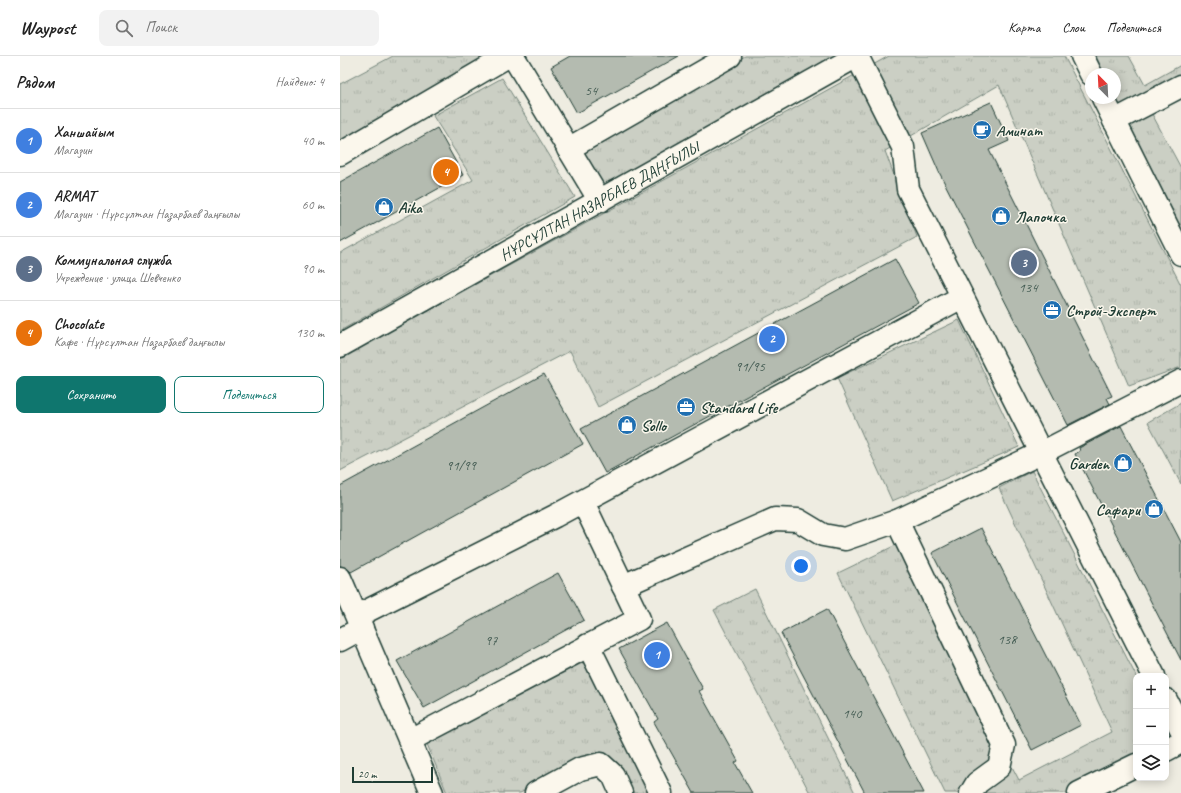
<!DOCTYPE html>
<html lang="ru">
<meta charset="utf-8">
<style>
:root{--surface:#fff;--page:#f2f2f2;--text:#222;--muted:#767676;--line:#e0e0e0;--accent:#0f766e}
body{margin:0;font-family:Caveat,sans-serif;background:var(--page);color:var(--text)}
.controls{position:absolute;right:12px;bottom:12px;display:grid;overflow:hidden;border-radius:8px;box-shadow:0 2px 10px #0003}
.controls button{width:36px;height:36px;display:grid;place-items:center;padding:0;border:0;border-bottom:1px solid var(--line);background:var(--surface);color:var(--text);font:20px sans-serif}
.compass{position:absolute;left:745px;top:12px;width:36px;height:36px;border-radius:50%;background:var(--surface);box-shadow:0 2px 10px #0003;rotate:336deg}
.scale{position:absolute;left:12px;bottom:10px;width:81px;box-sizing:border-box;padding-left:4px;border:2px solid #1f3d34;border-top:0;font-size:11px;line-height:14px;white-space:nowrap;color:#1f3d34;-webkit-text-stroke:3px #fbf7ec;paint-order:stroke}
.you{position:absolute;left:461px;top:510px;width:14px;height:14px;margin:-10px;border:3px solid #fff;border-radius:50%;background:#1a73e8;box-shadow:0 0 0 6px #1a73e833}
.badge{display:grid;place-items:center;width:26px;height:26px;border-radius:50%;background:var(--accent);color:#fff;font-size:13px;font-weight:700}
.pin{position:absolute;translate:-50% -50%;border:2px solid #fff;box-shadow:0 1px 4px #0006}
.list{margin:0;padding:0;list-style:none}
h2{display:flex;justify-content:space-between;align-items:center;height:52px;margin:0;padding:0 16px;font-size:17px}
h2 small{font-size:13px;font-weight:400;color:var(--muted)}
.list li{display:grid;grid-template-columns:26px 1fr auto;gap:12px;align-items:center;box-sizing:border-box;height:64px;padding:0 16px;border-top:1px solid var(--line)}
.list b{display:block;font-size:15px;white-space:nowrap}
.list p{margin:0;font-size:13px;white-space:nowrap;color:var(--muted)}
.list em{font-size:13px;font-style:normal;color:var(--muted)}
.actions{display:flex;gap:8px;padding:12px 16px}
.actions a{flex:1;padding:9px 0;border:1px solid var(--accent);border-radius:8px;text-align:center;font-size:14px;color:var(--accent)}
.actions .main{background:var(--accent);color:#fff}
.icon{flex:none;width:22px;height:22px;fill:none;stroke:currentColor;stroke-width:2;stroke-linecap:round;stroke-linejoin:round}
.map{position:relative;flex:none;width:841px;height:737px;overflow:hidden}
header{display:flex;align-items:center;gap:24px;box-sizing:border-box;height:56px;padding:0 20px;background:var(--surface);border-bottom:1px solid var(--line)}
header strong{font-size:19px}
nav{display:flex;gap:22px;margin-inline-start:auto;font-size:14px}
.search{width:280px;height:36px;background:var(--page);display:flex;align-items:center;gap:10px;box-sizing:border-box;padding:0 14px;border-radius:8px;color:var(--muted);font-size:15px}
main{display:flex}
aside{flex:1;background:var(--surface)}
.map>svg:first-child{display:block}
</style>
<header>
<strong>Waypost</strong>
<div class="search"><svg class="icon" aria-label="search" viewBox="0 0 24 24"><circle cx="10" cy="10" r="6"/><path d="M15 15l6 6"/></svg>Поиск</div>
<nav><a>Карта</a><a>Слои</a><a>Поделиться</a></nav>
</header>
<main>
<aside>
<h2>Рядом<small>Найдено: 4</small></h2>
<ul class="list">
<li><span class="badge" style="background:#3f7fe0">1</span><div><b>Ханшайым</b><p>Магазин</p></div><em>40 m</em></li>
<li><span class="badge" style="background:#3f7fe0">2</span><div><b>ARMAT</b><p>Магазин · Нұрсұлтан Назарбаев даңғылы</p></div><em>60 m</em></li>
<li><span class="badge" style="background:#5c6f8a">3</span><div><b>Коммунальная служба</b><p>Учреждение · улица Шевченко</p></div><em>90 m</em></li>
<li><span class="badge" style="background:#e8710a">4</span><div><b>Chocolate</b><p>Кафе · Нұрсұлтан Назарбаев даңғылы</p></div><em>130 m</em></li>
</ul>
<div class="actions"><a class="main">Сохранить</a><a>Поделиться</a></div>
</aside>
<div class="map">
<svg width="841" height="737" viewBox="0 0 841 737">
<defs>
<pattern id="grass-tufts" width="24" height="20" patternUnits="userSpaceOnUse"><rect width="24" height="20" fill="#cbcfc4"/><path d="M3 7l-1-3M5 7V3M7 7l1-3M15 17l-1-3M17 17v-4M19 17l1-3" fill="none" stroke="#aeb3a9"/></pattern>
</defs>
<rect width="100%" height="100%" fill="#eeece1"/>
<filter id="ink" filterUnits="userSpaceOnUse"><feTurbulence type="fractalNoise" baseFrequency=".025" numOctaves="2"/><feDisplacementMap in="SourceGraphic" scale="8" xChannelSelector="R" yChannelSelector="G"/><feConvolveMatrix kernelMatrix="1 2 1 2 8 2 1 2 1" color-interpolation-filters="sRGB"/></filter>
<g filter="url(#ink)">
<!-- grass -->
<g fill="url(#grass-tufts)" stroke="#75867c">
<polygon points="53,0 148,0 0,86 0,28"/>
<polygon points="405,0 501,0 266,135 241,94"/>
<polygon points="549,0 724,0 841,229 841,311 789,330 659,29 545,95 577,181 258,351 230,295 0,415 0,303"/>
<polygon points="756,0 789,0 805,29 841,9 841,42 812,58 841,112 841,172 775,39 775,18 764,18"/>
<polygon points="162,22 235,141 0,275 0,197 133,124 93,60"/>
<polygon points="619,264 679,391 552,445 497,322"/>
<polygon points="841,347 841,428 808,366"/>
<polygon points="692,415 796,620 796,704 730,737 605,737 498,517 556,489 679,724 772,676 659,432"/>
<polygon points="415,533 515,737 470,737 374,554"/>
<polygon points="244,606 309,737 284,737 265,697 180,737 107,737 87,688"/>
</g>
<!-- building -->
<g fill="#b4bbb0" stroke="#1f3d34">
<polygon points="230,0 339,0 237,57 211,11"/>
<polygon points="651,46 669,85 649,94 772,340 767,342 770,348 728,369 599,116 582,77"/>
<polygon points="97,72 123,119 0,187 0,126"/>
<polygon points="555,203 579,247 265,417 241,373"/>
<polygon points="204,318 243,388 11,516 7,512 0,510 0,430"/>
<polygon points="781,370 841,486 841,604 735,398 740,395 739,392"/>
<polygon points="641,472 741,669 692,694 592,497"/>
<polygon points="218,517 244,564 84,652 57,605"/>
<polygon points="487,553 584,737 525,737 441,577"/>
<polygon points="327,567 363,633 359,635 398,705 395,707 412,737 354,737 314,666 318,663 279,593"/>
</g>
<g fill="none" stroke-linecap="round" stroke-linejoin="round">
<defs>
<g id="minor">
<polyline points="173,0 260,145"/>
<polyline points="517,0 563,91 568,133 814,620"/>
<polyline points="742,0 751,18"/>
<polyline points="763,42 841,198"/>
<polyline points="774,65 841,30"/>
<polyline points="228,93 390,0"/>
<polyline points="0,98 168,0"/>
<polyline points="557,465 664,689 659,711 637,727 631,737"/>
<polyline points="0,522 92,737"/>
<polyline points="283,530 435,463 458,464 483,479 505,483 557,465 701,397 841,325"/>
<polyline points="17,560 215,460 622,241"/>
<polyline points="0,584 22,572"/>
<polyline points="248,589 321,737"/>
<polyline points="826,644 841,673"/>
<polyline points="70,684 299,563 243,446"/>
<polyline points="826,694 841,686"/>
<polyline points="196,737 240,713 261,708 273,719 281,737"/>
<polyline points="739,737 796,709"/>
</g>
<g id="major">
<path id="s1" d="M0 290 517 0"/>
</g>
</defs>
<!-- minor casing -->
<use href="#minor" stroke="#1f3d34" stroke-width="25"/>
<!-- major casing -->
<use href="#major" stroke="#1f3d34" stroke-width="25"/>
<!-- minor -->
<use href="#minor" stroke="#fbf7ec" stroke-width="22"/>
<!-- major -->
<use href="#major" stroke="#fbf7ec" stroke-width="22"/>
</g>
</g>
<!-- icons -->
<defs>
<symbol id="cafe-disc" viewBox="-11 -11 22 22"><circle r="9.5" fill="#1f6fb2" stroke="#fbf7ec"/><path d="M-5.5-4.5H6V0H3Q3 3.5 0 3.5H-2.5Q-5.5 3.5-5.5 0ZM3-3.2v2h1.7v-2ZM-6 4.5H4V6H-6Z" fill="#fff"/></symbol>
<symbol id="shop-disc" viewBox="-11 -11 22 22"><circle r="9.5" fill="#1f6fb2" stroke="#fbf7ec"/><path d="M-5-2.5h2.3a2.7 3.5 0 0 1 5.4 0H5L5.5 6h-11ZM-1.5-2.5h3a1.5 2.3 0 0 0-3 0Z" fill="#fff"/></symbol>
<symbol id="office-disc" viewBox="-11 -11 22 22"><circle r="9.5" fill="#1f6fb2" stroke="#fbf7ec"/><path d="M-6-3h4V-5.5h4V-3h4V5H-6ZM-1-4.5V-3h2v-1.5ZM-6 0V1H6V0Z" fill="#fff"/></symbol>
</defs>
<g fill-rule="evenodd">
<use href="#cafe-disc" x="631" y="63" width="22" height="22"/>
<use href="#shop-disc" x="33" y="140" width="22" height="22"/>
<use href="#shop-disc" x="650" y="149" width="22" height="22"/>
<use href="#office-disc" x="701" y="243" width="22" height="22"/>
<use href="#office-disc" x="335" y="340" width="22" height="22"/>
<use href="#shop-disc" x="276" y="358" width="22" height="22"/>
<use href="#shop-disc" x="772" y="396" width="22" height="22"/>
<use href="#shop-disc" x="803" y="442" width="22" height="22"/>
</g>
<g text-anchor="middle" stroke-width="3" stroke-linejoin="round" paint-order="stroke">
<!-- number labels -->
<g font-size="14" fill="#445c53">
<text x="251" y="39">54</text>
<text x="688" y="236">134</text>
<text x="410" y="315">91/95</text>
<text x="121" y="414">91/99</text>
<text x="667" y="588">138</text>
<text x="151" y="589">97</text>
<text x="512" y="662">140</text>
</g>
<!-- poi labels -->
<g font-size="16" font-weight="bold" fill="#1f3d34" stroke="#fbf7ec" text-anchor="start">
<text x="656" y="80">Аминат</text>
<text x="58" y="157">Aika</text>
<text x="675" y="166">Лапочка</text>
<text x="726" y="260">Строй-Эксперт</text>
<text x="360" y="357">Standard Life</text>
<text x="301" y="375">Sollo</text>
<text x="769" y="413" text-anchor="end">Garden</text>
<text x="800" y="459" text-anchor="end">Сафари</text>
</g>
<!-- street labels -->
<g font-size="16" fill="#1f3d34" stroke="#fbf7ec">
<text dy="6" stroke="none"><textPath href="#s1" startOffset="297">НҰРСҰЛТАН НАЗАРБАЕВ ДАҢҒЫЛЫ</textPath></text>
</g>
</g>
</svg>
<div class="controls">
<button>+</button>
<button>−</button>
<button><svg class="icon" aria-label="layers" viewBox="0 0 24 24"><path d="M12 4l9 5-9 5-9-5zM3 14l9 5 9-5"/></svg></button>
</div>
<svg class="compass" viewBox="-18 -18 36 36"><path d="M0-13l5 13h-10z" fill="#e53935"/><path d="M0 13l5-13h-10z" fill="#767676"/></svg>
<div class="scale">20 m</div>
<div class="you"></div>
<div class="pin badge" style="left:317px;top:599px;background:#3f7fe0">1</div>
<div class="pin badge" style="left:432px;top:283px;background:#3f7fe0">2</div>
<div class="pin badge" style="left:684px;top:207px;background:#5c6f8a">3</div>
<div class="pin badge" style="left:106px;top:116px;background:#e8710a">4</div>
</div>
</main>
